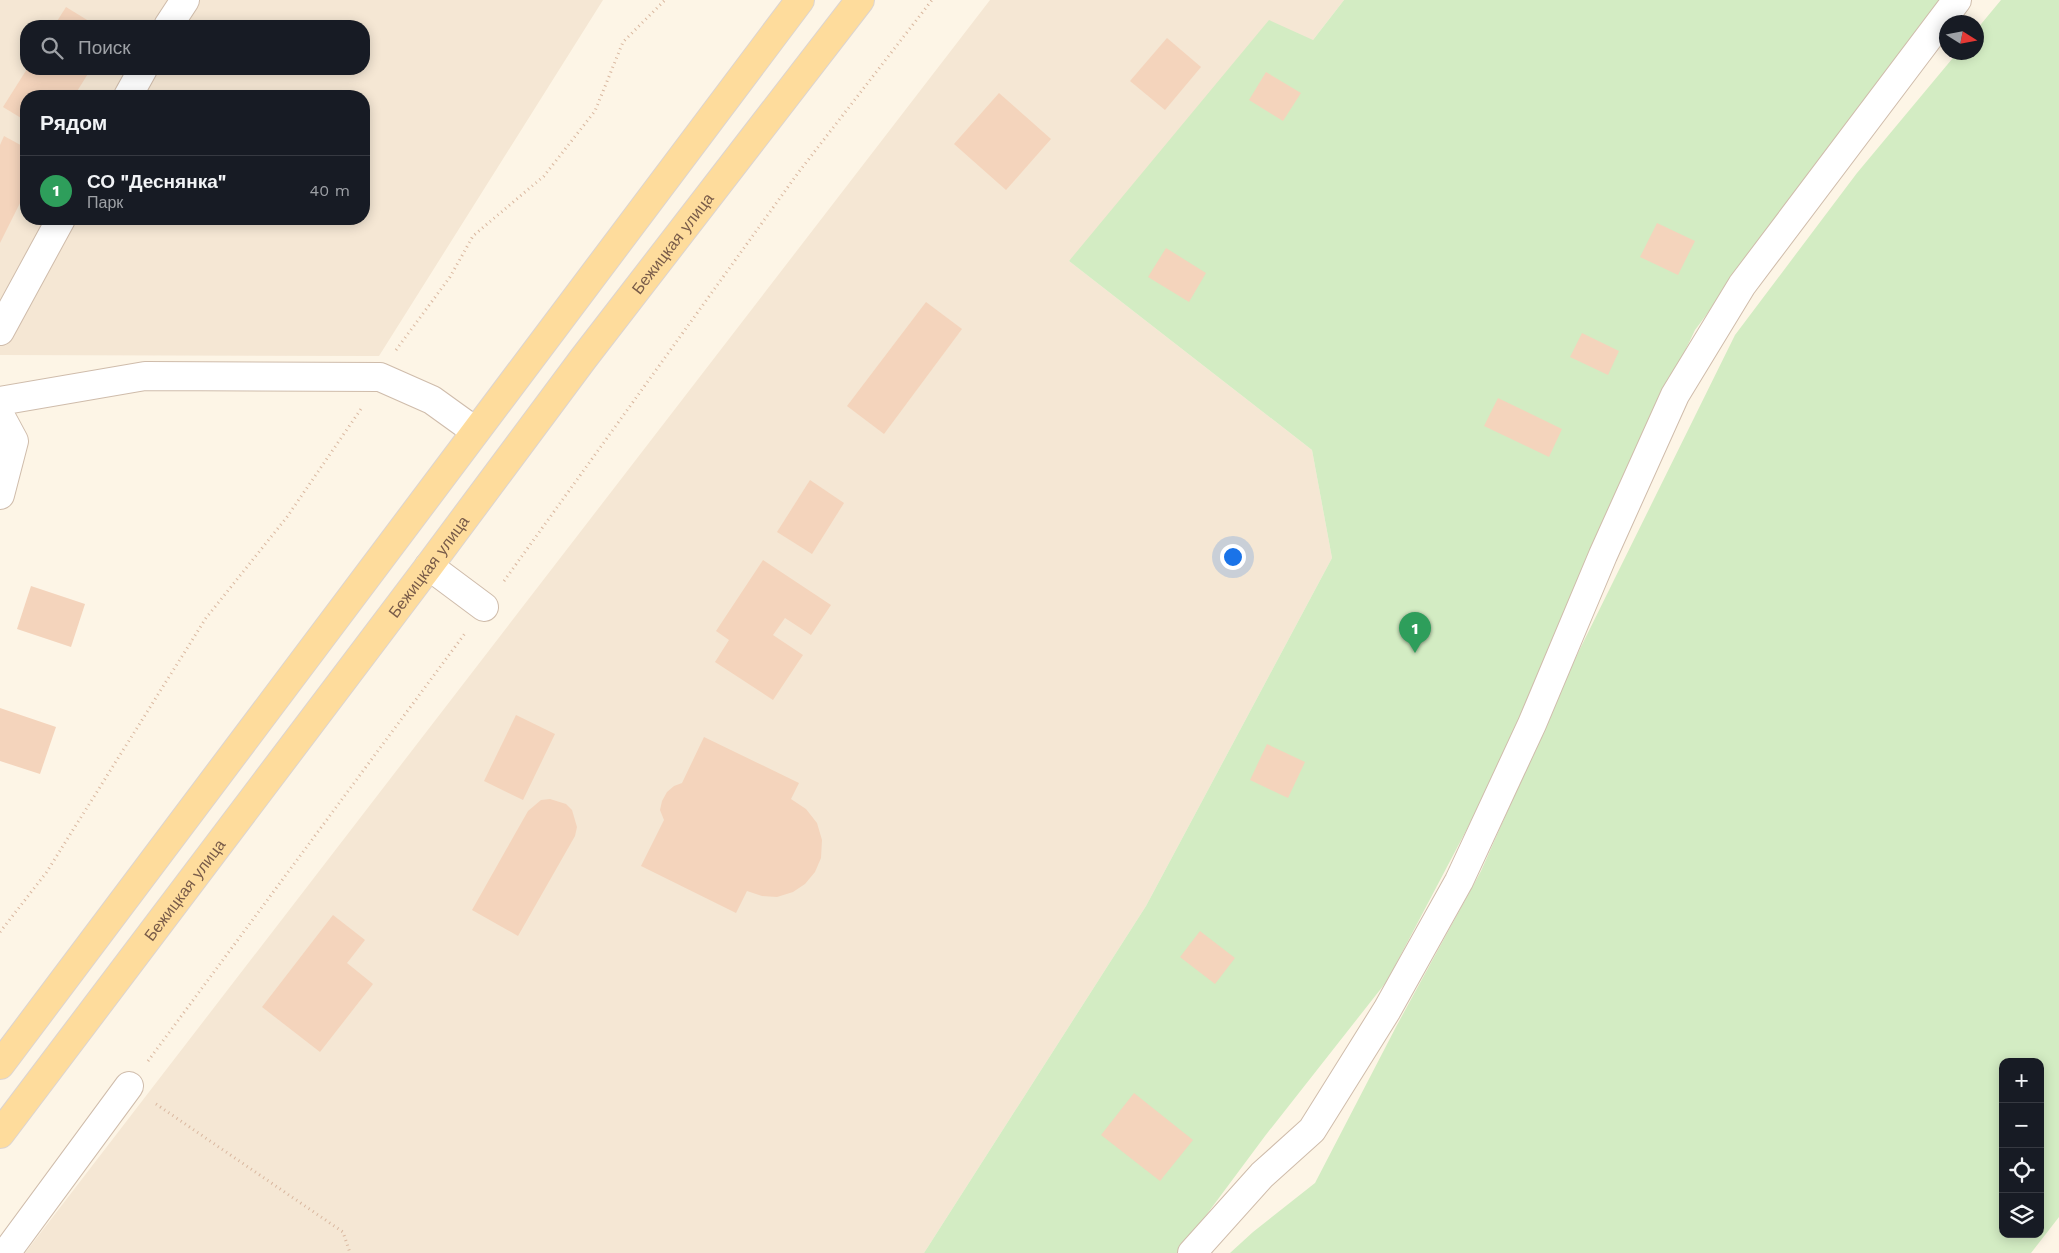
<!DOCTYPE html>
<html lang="ru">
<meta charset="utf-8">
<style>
:root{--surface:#171b24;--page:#242831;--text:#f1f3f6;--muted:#9ea1a6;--line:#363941;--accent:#ec6f46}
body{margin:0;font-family:"Work Sans",sans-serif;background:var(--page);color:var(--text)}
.controls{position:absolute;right:15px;bottom:15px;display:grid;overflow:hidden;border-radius:10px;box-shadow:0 2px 12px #0003}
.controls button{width:45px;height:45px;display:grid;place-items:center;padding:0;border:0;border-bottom:1px solid var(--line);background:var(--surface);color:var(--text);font:25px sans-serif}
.compass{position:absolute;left:1939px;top:15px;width:45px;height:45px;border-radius:50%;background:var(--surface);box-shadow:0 2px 12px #0003;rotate:101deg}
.you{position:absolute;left:1232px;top:556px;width:18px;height:18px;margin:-12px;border:4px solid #fff;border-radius:50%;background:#1a73e8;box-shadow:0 0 0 8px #1a73e833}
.badge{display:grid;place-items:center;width:32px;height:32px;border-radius:50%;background:var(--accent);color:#fff;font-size:16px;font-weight:700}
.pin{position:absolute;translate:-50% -41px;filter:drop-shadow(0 1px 2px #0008)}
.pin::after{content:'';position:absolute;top:26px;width:18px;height:15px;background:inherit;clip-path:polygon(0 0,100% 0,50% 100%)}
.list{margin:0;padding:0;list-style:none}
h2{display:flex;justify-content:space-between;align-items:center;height:65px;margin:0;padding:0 20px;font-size:21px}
h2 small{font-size:16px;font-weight:400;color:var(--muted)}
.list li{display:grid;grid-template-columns:32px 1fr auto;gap:15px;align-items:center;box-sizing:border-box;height:70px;padding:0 20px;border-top:1px solid var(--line)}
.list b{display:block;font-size:19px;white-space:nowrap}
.list p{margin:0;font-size:16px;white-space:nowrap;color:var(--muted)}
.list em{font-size:16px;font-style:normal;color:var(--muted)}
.icon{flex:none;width:28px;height:28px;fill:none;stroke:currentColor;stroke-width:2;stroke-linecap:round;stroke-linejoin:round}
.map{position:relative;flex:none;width:2059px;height:1253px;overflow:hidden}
.search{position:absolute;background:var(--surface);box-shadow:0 2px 12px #0003;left:20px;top:20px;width:350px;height:55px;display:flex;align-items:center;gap:12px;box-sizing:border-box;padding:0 18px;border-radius:20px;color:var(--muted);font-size:19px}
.panel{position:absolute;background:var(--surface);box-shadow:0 2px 12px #0003;left:20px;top:90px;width:350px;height:135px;border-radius:20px}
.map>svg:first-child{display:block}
</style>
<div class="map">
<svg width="2059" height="1253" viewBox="0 0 2059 1253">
<rect width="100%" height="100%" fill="#fdf5e6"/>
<!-- residential -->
<g fill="#f5e7d4" fill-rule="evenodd">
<path d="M0 0H603L379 356 0 355ZM26 26H364V69H26ZM26 96H364V219H26Z"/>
<polygon points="990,0 1344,0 1313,40 1069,261 1312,450 1332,558 1146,906 924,1253 25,1253"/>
</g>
<!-- green -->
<g fill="#d3ecc3" fill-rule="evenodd">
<polygon points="1344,0 1941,0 1695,330 1599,530 1509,749 1387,981 1265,1136 1178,1253 924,1253 1146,906 1332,558 1312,450 1069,261 1269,20 1313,40"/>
<path d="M2001 0H2059V1217L2031 1253H1230L1253 1232 1315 1183 1397 1025 1481 871 1573 663 1735 335 1857 173 1957 53 1976 52 1977 29ZM2003 1062H2040V1234H2003Z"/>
</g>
<!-- building -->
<g fill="#f4d4bc">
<polygon points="66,7 97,26 54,26"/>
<polygon points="1167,38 1201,67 1165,110 1130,81"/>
<polygon points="27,69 91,69 74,96 26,96 26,121 3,107"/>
<polygon points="1266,72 1301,93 1283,121 1249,100"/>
<polygon points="999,93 1051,139 1006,190 954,144"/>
<polygon points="4,136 26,148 26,191 0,243 0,145"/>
<polygon points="1657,223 1695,241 1678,275 1640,257"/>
<polygon points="1166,248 1206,273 1189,302 1148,277"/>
<polygon points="926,302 962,329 884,434 847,406"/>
<polygon points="1582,333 1619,351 1608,375 1570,357"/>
<polygon points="1498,398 1562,429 1549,457 1484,426"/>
<polygon points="810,480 844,503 812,554 777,532"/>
<polygon points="763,560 831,605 811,635 785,618 773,635 803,655 773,700 715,662 729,640 716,631"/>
<polygon points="31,586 85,604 71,647 17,629"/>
<polygon points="0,708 56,727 40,774 0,761"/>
<polygon points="516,715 555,734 523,800 484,781"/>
<polygon points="704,737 799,783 791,799 806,809 817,823 822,840 821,858 815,872 805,884 793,892 777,897 762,896 747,891 736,913 641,866 664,820 660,810 662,801 667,792 674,786 682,783"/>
<polygon points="1267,744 1305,762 1288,798 1250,780"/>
<polygon points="550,799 566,804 572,810 577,827 575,836 518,936 472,910 528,811 541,800"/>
<polygon points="333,915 365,940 347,963 373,984 320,1052 262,1007"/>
<polygon points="1200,931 1235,958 1215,984 1180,957"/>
<polygon points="1134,1093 1193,1140 1160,1181 1101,1135"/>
</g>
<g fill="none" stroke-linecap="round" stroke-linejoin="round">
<defs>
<g id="minor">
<polyline points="168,26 185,0"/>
<polyline points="128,96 143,69"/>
<polyline points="0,331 61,219"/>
<polyline points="0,401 145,376 380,377 432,400 475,431"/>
<polyline points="0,415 14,441 0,495"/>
<polyline points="429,566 484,607"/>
<polyline points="6,1253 129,1086"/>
<polyline points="1192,1253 1262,1175 1312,1130 1387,1010 1459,881 1532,724 1603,555 1675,395 1742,285 1957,0"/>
</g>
<g id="major">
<polyline points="0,1065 800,0"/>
<path id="s1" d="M0 1134 429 566 583 359 860 0"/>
</g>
</defs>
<!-- minor casing -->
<use href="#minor" stroke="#cfbcab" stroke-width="30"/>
<!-- major casing -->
<use href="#major" stroke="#dcd4d0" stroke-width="30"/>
<!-- path -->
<g stroke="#d9b79f" stroke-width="3" stroke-dasharray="1 4" stroke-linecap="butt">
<polyline points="396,350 450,277 473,236 544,176 595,111 623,42 665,0"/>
<polyline points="504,581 798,173 932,0"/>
<polyline points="0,932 46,873 206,618 287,517 361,409"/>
<polyline points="148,1061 466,632"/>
<polyline points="156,1104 343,1232 350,1253"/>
</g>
<!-- minor -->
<use href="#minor" stroke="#fff" stroke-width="28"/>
<!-- major -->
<use href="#major" stroke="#fedc9c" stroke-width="28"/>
</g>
<g text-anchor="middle" stroke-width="4" stroke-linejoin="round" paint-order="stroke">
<!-- street labels -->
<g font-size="16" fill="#785b49" stroke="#fff8ed">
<text dy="6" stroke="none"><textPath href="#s1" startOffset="1116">Бежицкая улица</textPath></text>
<text dy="6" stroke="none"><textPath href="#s1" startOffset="711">Бежицкая улица</textPath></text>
<text dy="6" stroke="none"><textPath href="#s1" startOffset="306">Бежицкая улица</textPath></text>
</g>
</g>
</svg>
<div class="controls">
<button>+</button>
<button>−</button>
<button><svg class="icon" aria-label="locate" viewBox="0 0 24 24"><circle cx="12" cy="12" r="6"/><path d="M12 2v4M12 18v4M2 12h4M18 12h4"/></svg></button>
<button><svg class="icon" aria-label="layers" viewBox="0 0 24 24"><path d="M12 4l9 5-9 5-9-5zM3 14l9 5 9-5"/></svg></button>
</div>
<svg class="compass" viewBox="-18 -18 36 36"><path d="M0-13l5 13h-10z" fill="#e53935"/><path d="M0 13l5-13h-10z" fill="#9ea1a6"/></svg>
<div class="you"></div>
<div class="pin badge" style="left:1415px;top:653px;background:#2e9e5b">1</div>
<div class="search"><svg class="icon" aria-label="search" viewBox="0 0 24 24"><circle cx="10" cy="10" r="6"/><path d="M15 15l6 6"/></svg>Поиск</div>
<section class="panel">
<h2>Рядом<small></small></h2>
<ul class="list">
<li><span class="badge" style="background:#2e9e5b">1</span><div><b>СО &quot;Деснянка&quot;</b><p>Парк</p></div><em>40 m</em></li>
</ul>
</section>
</div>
